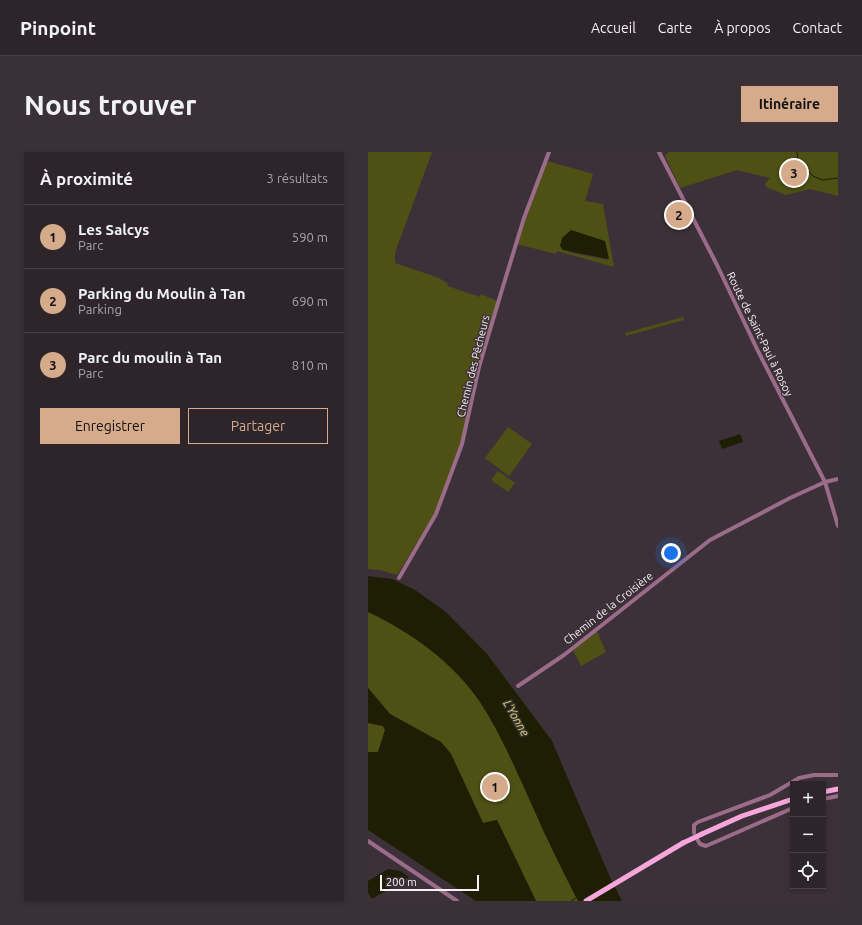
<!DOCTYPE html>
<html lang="fr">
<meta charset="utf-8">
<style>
:root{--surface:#2d252a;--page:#393136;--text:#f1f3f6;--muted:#a7a5a8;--line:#484247;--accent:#d6ab8b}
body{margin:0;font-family:Ubuntu,sans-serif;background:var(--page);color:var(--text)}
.controls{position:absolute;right:12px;bottom:12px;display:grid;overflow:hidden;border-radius:0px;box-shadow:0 2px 6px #0003}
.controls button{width:36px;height:36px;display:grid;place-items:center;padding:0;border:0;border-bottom:1px solid var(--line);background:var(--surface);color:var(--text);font:20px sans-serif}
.scale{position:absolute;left:12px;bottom:10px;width:99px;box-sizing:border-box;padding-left:4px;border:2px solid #f8f0f5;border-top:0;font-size:11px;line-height:14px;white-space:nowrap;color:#f8f0f5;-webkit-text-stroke:3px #3c3138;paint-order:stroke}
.you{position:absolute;left:303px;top:401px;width:14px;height:14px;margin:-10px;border:3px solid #fff;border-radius:50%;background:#1a73e8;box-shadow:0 0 0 6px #1a73e833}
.badge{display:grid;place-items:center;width:26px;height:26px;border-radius:50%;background:var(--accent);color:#111;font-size:13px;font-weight:700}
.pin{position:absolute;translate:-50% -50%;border:2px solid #fff;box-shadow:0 1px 4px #0006}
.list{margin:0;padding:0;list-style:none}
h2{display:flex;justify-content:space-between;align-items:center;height:52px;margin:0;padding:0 16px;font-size:17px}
h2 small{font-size:13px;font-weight:400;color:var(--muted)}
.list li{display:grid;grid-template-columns:26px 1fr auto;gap:12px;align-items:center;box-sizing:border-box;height:64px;padding:0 16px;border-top:1px solid var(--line)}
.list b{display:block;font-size:15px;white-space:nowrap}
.list p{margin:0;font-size:13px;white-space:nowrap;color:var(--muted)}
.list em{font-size:13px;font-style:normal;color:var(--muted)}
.actions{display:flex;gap:8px;padding:12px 16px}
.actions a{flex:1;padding:9px 0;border:1px solid var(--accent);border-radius:0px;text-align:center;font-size:14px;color:var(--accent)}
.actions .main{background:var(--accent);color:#111}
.icon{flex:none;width:22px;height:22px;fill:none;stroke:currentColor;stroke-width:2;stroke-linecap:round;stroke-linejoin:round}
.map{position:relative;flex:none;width:470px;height:749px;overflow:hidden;border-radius:0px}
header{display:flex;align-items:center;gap:24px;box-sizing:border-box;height:56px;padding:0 20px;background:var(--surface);border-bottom:1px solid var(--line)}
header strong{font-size:19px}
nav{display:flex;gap:22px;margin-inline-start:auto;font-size:14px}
.intro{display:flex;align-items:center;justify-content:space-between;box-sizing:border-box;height:96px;padding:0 24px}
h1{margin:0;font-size:28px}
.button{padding:10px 18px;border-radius:0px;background:var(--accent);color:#111;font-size:14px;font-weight:700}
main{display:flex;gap:24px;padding:0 24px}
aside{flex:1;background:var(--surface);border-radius:0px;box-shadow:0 2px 6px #0003}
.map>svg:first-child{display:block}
</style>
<header>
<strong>Pinpoint</strong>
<nav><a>Accueil</a><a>Carte</a><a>À propos</a><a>Contact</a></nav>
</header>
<div class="intro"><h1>Nous trouver</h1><a class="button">Itinéraire</a></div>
<main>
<aside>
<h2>À proximité<small>3 résultats</small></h2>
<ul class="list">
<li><span class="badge">1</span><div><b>Les Salcys</b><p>Parc</p></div><em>590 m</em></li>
<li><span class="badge">2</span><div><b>Parking du Moulin à Tan</b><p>Parking</p></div><em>690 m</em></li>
<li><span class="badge">3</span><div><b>Parc du moulin à Tan</b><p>Parc</p></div><em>810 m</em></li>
</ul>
<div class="actions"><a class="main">Enregistrer</a><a>Partager</a></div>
</aside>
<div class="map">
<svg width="470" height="749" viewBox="0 0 470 749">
<rect width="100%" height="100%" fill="#3c3138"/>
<!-- green -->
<g fill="#4f5114" fill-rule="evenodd">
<polygon points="0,0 64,0 32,87 27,101 27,111 71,126 80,132 79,134 112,145 113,142 129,149 96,283 67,361 29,423 11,418 0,417"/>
<polygon points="301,0 470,0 470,44 442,37 418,43 398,35 397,32 402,26 369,18 312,36 297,4"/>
<path d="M179 9 225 22 217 49 235 52 246 115 189 99 188 102 149 92 157 65ZM237 89 240 108 200 100Z"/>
<polygon points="315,165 316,168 258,184 257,181"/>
<polygon points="140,275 164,292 141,324 117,306"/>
<polygon points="130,319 147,331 140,340 123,328"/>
<path d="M0 460C43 480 85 510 112 550 133 582 148 618 164 653 178 686 194 717 210 749H168L129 668 115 671 83 602 73 590 22 562 0 536Z"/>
<polygon points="229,479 238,500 213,514 205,498"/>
<polygon points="0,571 15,574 17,578 10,600 0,600"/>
</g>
<!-- water -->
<g fill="#1d1e04">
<polygon points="203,78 237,89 241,107 195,98 192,94 194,86"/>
<polygon points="372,282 375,290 354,297 351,289"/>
<path d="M0 424 24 427 47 438 78 460 119 502 184 589 241 723 254 749H210C194 717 178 686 164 653 148 618 133 582 112 550 85 510 43 480 0 460Z"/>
<polygon points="0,536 22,562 73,590 83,602 115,671 129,668 168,749 108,749 0,678 0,600 10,600 17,578 15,574 0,571"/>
<polygon points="20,717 32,719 41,725 4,747 0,741 0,729"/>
</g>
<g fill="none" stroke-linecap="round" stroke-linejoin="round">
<!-- stream -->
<g stroke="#1d1e04" stroke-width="1">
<polyline points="428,0 430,2 425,25 428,27 437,19 440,19 445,24 454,28 470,26"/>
<polyline points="203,749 208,746"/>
</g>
<!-- minor -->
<g stroke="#9b6b8a" stroke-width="4">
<polyline points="291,0 349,113 390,199 457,330 470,374"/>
<polyline points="31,426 68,362 94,292 111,215 133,141 156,66 181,0"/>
<polyline points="150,534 196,503 342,388 422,346 457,330 470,327"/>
<polyline points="455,647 470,644"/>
<polyline points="326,681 326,673 330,670 402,643 431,626 446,623 470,623"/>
<polyline points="329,687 332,692 338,694 425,656"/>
<polyline points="0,689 89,749"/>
</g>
<!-- major -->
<g stroke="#f6a6da" stroke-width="5">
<polyline points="455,640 470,637"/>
<polyline points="334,682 374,664 425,647"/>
<polyline points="218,749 315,691"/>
</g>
<!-- major-bridge -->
<polyline stroke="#f6a6da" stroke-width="5" points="315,691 334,682"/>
</g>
<g text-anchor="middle" stroke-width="3" stroke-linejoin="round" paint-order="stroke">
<!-- street labels -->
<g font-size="11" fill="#f8f0f5" stroke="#3c3138">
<text transform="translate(392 182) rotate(64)" y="4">Route de Saint-Paul à Rosoy</text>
<text transform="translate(105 214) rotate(-76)" y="4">Chemin des Pêcheurs</text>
<text transform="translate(240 456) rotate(-38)" y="4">Chemin de la Croisière</text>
</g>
<!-- water labels -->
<g font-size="12" font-style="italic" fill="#d6da68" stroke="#3c3138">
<text transform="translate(148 566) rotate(60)" y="4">L'Yonne</text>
</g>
</g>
</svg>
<div class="controls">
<button>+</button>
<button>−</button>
<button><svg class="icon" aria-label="locate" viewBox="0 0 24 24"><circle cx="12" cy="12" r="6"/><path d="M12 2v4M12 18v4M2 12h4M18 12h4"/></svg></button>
</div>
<div class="scale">200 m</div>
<div class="you"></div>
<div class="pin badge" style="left:127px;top:635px">1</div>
<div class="pin badge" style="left:311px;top:63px">2</div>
<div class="pin badge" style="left:426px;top:21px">3</div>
</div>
</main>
